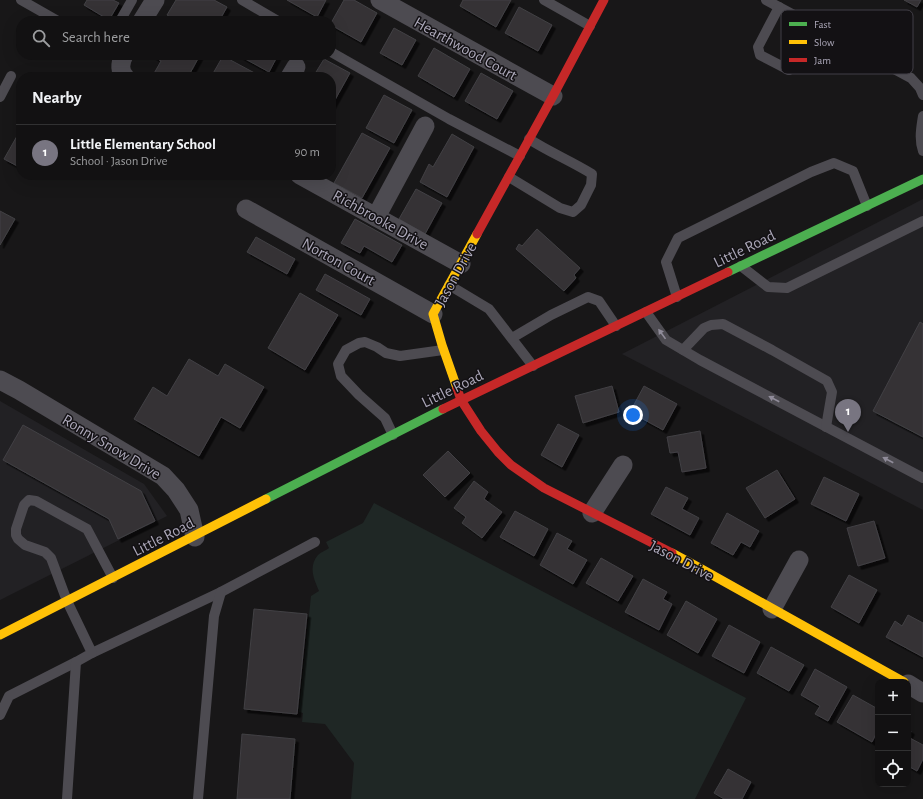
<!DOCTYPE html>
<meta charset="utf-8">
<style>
:root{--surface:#121112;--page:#1f1f20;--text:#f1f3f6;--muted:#9c9d9f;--line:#313132;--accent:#787581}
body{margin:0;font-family:"Alegreya Sans",sans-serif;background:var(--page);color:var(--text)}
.controls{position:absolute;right:12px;bottom:12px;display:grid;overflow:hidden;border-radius:8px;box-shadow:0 4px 16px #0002}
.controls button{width:36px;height:36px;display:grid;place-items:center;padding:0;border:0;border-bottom:1px solid var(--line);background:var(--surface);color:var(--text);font:20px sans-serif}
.you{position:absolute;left:633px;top:415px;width:14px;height:14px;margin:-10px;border:3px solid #fff;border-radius:50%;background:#1a73e8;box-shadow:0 0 0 6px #1a73e833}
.badge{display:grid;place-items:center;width:26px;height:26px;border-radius:50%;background:var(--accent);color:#fff;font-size:13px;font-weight:700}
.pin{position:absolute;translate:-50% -33px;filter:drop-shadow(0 1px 2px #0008)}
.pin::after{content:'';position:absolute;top:21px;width:14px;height:12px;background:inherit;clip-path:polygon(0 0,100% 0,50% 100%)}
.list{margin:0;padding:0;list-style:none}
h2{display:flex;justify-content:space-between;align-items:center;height:52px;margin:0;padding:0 16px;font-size:17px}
h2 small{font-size:13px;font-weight:400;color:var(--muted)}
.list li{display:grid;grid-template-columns:26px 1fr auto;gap:12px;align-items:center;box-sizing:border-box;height:56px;padding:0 16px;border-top:1px solid var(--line)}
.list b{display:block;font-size:15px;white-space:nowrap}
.list p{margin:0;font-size:13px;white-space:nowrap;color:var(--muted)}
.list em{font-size:13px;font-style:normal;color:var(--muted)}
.icon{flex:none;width:22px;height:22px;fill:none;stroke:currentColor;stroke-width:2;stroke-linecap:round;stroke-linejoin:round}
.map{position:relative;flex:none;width:923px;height:799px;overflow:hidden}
.search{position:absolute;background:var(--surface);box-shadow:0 4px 16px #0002;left:16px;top:16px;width:320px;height:44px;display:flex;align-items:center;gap:10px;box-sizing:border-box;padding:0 14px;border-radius:16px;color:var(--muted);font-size:15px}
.panel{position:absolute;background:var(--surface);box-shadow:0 4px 16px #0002;left:16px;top:72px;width:320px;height:108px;border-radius:16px}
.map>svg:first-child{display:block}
</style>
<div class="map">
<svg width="923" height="799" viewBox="0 0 923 799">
<defs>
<filter id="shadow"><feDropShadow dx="3.5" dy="3.5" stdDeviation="0" flood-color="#0009"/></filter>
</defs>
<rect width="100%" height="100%" fill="#181718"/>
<!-- built -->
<g fill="#222124">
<polygon points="923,199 923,510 622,354"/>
<polygon points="0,401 144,484 167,516 0,600"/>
</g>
<!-- green -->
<path fill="#1f2725" d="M374 503 746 698 695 799H351L354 763 325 724 302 722 303 713 299 712 311 596 319 591C314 579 308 567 318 555 321 552 325 551 329 548L326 542 363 523Z"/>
<!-- building -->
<g fill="#343336" stroke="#424044" filter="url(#shadow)">
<polygon points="87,0 113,0 119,3 109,20 84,5"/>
<polygon points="176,0 214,0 227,7 219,21 177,21 167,15"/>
<polygon points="287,0 326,0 317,17"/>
<polygon points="344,0 354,0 377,13 361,42 331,25 331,23"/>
<polygon points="463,0 511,0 496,27 460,6"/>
<polygon points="904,0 921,0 917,7"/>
<polygon points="519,7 552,25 538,51 505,33"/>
<polygon points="394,28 416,40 402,65 380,53"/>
<polygon points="434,48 470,69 454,97 418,76"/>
<polygon points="151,55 200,55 188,77 152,77 161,61"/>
<polygon points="238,55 278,55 269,72"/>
<polygon points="223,56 262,77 211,77"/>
<polygon points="324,59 350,73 331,107 331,77 313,77"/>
<polygon points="481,73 513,91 497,119 465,101"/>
<polygon points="384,95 412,110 394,143 366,128"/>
<polygon points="21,129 21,168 4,159"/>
<polygon points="362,133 390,148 362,198 334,183"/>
<polygon points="452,134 474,147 447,197 420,182 429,164 433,167"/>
<polygon points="416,189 442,203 425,234 399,219"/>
<polygon points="0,211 15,219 0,245"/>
<polygon points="355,219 402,245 392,262 364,246 360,253 341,243"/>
<polygon points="537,229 580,268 574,275 576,278 564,291 516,249 519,244 522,246"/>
<polygon points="256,237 295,259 287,274 247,252"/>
<polygon points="325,274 370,299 361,315 316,290"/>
<polygon points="300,293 338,315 305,370 268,348"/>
<polygon points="920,322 923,324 923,437 873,411"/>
<polygon points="189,359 218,376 225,364 264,387 240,428 221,417 199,456 134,419 153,387 167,396"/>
<polygon points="612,386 619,412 583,423 575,396"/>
<polygon points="644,386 677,404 663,430 630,412"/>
<polygon points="558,424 579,435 562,467 541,455"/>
<polygon points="23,425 141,491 155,521 118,539 109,519 3,460"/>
<polygon points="700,431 706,468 682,472 678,452 670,453 667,437"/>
<polygon points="448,451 470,473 445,497 423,475"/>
<polygon points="777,470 795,499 765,518 746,488"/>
<polygon points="824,477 859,494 846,521 811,504"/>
<polygon points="474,481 488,492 484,499 502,512 482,538 462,523 466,517 454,508"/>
<polygon points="666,487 688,498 682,509 699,518 690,535 651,514"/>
<polygon points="515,511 548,529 534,556 500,537"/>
<polygon points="727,513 759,531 750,547 741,542 733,555 711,543"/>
<polygon points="874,521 885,558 858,566 847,528"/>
<polygon points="557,533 572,541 567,549 587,560 573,584 540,565"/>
<polygon points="601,558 633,576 618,601 586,583"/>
<polygon points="849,575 877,590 859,623 831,607"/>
<polygon points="643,579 667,592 663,599 672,604 659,630 625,612"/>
<polygon points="686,601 717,619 698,653 667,635"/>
<polygon points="254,609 307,614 297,714 244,709"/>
<polygon points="908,615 923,623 923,657 886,637 895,621 902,626"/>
<polygon points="729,625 760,642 744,673 712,656"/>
<polygon points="771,647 804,665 789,691 757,673"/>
<polygon points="815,669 847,687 828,721 815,714 820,706 801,695"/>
<polygon points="853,695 878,709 878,730 872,742 837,722"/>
<polygon points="908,729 911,731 908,737 923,745 923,759 917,771 908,766"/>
<polygon points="242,734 295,739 290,799 237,799"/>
<polygon points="728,769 751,782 742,799 724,799 714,793"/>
</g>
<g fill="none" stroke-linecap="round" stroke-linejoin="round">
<!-- lane -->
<g stroke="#4d4b51" stroke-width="10">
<polyline points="21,0 58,21"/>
<polyline points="242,0 278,21"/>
<polyline points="544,0 590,26"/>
<polyline points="766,0 911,78 920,88 923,95"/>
<polyline points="779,7 758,47 760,55 789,70 797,66 805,57 818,28"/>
<polyline points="120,21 132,0"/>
<polyline points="331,52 449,119 520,156"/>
<polyline points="0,97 11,76"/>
<path d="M923 116C921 128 919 140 923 151"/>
<path d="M509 177 560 208 573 212 581 205 591 185 592 174C571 161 549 152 529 139"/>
<polyline points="741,266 768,287 787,288 923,221"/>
<polyline points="449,285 489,309 533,366"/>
<polyline points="677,297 666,262 678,238 811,172 834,163 853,171 867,206"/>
<polyline points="646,312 666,340 700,360 923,478"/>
<polyline points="512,338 551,315 588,297 599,301 616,326"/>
<polyline points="683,350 704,328 711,325 723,324 772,350 827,381 832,392 826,427"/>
<polyline points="393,435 385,418 359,395 341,376 338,364 346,350 359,343 365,342 377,347 386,353 400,356 443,350"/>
<polyline points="92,653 221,592 315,542"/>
<polyline points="0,715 9,696 76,662"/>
<polyline points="67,799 76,662 92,653 67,601 51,558 45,552 25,545 18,539 16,535 16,529 24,505 29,500 36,501 87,529 113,578"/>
<polyline points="198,799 214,616 221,592"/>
</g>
<!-- street -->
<g stroke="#4d4b51" stroke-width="19">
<polyline points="380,0 553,96"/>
<polyline points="142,21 155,0"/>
<path d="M124 55C120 63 119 70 125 77"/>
<polyline points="290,77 296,67"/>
<polyline points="300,175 461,264"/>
<polyline points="246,209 433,314"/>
<polyline points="376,217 425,126"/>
<polyline points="0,380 19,390 163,476 176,490 189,510 195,537"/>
<polyline points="592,513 623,465"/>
<polyline points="772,609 799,560"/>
<polyline points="908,684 923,693"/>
</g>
<!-- fast -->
<g stroke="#4caf50" stroke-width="9">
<polyline points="728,272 923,179"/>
<polyline points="266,499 443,409"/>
</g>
<!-- slow -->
<g stroke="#ffc107" stroke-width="9">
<polyline points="457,388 442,345 433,314 477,234"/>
<polyline points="672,553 698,567 904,682"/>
<polyline points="0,635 266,499"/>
</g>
<!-- jam -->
<g stroke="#c62828" stroke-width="9">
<polyline points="477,234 553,96 604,0"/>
<polyline points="457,388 461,400 481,431 498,452 511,465 544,488 672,553"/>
<polyline points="443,409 728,272"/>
</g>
</g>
<!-- one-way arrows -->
<defs><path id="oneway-solid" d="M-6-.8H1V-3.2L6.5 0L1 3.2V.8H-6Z"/></defs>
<g fill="#908c9a">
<use href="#oneway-solid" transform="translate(662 334) rotate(-126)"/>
<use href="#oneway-solid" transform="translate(774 399) rotate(-152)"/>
<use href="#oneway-solid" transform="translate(888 460) rotate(-152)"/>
</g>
<g text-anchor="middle" stroke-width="3" stroke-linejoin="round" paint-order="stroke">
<!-- street labels -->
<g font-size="16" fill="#aca8b9" stroke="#131114">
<text transform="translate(466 48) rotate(29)" y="6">Hearthwood Court</text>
<text transform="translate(381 219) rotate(29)" y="6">Richbrooke Drive</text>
<text transform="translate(744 248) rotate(-26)" y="6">Little Road</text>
<text transform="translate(339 261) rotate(29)" y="6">Norton Court</text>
<text transform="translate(455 274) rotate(-61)" y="6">Jason Drive</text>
<text transform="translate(452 388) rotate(-26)" y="6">Little Road</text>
<text transform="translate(112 446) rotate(31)" y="6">Ronny Snow Drive</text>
<text transform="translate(163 536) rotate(-27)" y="6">Little Road</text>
<text transform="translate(682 560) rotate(28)" y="6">Jason Drive</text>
</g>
</g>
<!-- legend -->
<rect x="781" y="10" width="132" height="64" rx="6" fill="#131114" stroke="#413e46" stroke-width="1"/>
<rect x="789" y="22" width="18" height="4" fill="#4caf50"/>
<rect x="789" y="40" width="18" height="4" fill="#ffc107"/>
<rect x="789" y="58" width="18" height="4" fill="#c62828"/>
<g font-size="11" fill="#aca8b9">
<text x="814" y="28">Fast</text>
<text x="814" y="46">Slow</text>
<text x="814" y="64">Jam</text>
</g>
</svg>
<div class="controls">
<button>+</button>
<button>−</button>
<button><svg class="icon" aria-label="locate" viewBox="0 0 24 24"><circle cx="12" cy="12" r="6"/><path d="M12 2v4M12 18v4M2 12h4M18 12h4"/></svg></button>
</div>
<div class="you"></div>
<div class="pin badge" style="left:848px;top:432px">1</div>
<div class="search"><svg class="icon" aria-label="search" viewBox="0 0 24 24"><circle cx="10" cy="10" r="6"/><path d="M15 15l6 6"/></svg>Search here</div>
<section class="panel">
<h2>Nearby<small></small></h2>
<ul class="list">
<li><span class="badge">1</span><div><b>Little Elementary School</b><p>School · Jason Drive</p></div><em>90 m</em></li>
</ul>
</section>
</div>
